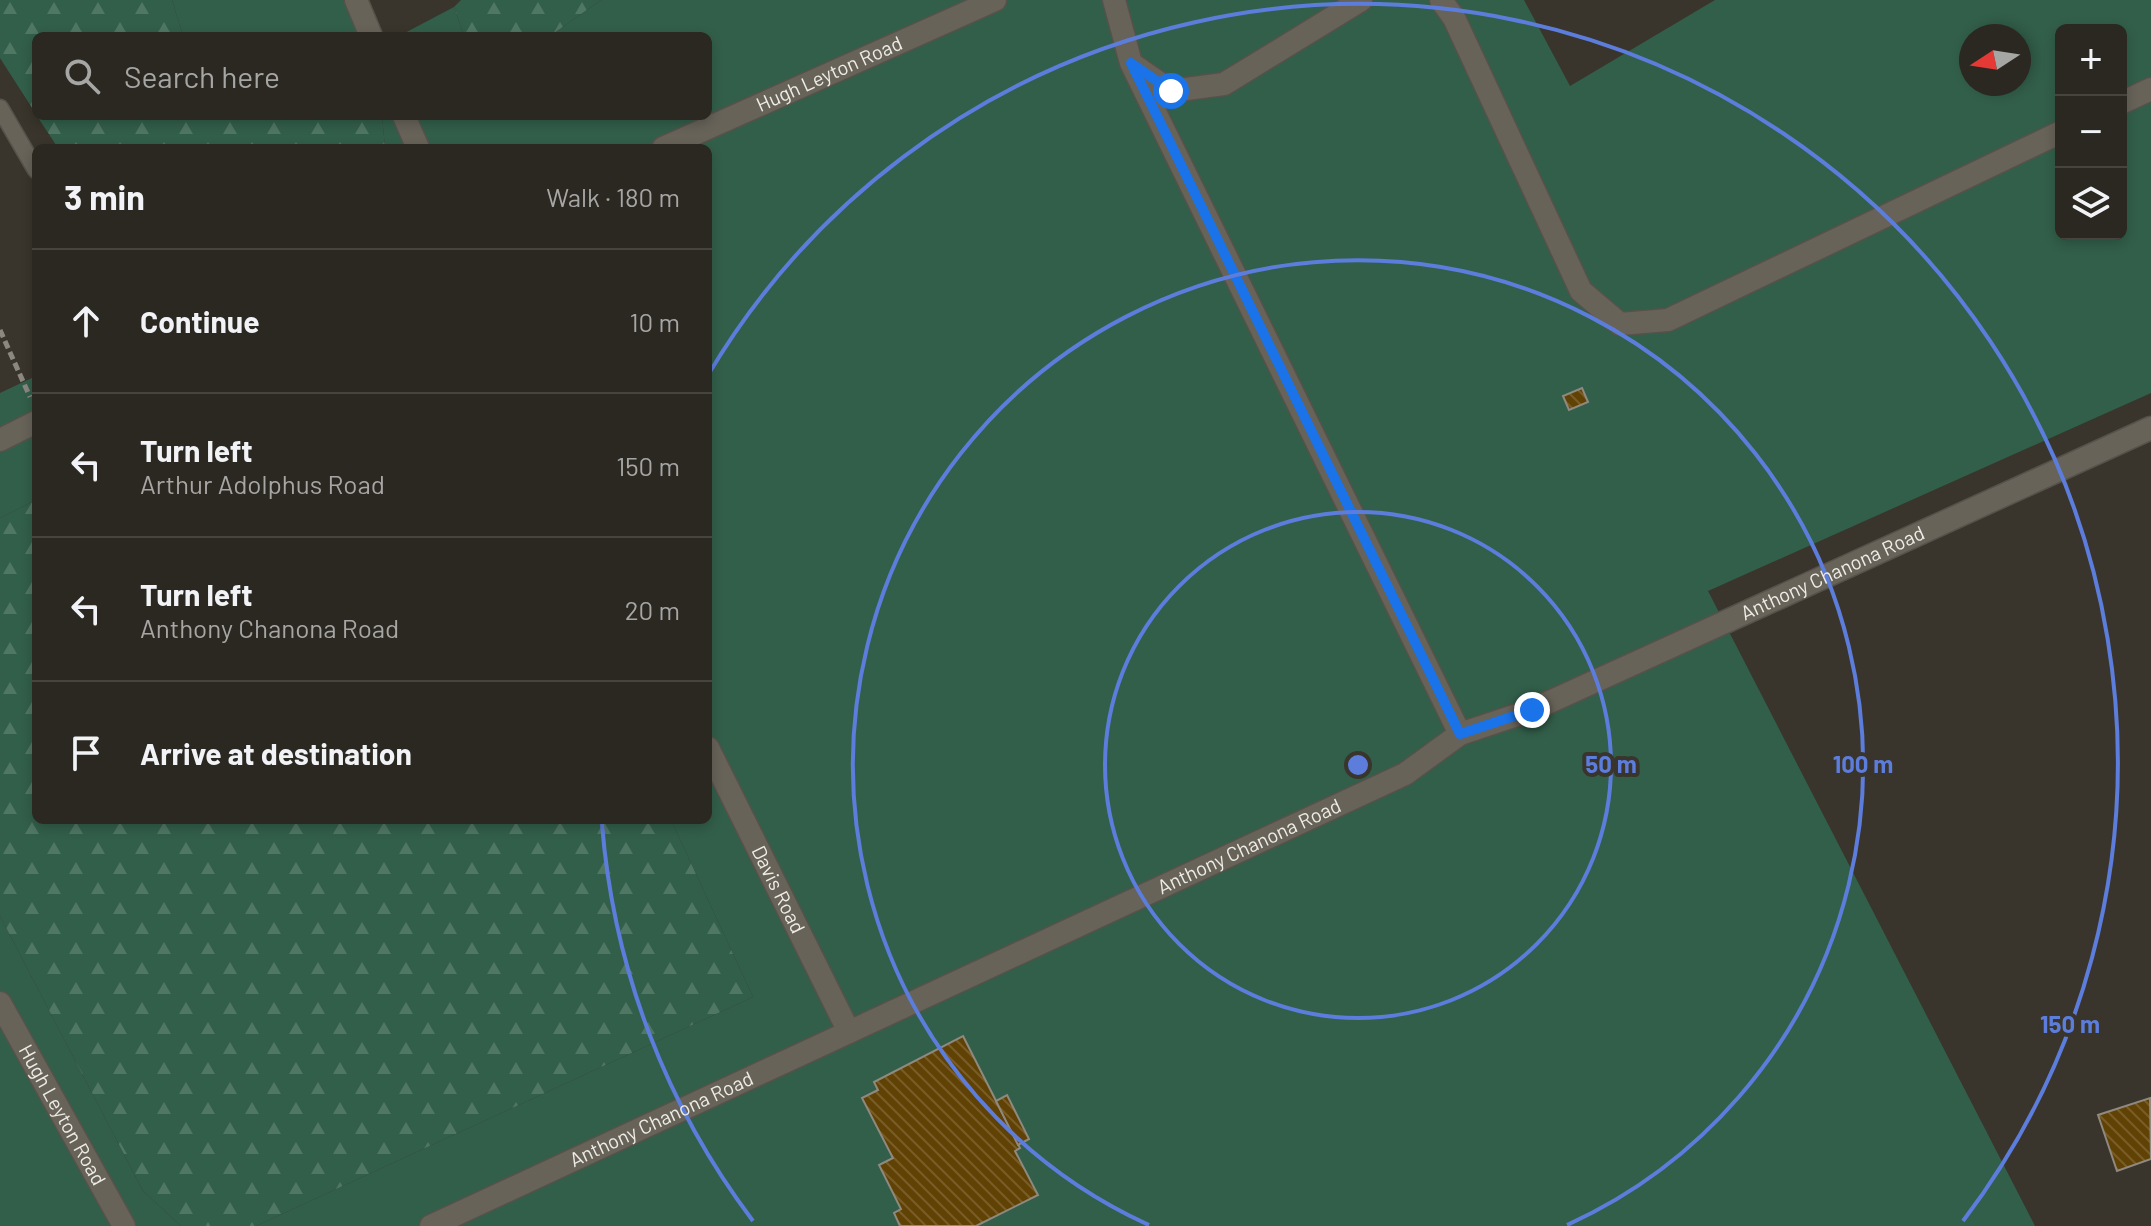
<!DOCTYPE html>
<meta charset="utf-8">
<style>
:root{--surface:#2b2821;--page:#37342e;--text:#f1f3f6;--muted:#a6a6a5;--line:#47443f}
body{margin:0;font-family:Barlow,sans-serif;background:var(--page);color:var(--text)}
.controls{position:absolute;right:24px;top:24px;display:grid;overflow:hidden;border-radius:12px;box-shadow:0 4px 12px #0003}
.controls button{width:72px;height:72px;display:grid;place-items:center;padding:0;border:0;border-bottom:2px solid var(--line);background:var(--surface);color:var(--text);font:40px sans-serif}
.compass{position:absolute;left:1959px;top:24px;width:72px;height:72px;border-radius:50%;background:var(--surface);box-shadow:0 4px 12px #0003;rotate:258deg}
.stop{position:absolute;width:24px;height:24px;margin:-18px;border:6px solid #1a73e8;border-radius:50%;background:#fff}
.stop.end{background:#1a73e8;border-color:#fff;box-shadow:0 2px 8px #0008}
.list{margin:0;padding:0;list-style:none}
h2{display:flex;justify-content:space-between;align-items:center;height:104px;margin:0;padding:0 32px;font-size:34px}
h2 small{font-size:26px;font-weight:400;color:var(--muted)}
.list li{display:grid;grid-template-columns:52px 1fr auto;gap:24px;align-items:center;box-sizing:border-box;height:144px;padding:0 32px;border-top:2px solid var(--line)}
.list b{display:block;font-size:30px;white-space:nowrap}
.list p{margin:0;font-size:26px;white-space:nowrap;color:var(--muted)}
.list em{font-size:26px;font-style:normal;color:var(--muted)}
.icon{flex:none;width:44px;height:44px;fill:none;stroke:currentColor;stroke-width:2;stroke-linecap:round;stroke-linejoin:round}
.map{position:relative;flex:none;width:2151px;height:1226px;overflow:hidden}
.search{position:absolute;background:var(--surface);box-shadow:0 4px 12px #0003;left:32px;top:32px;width:680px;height:88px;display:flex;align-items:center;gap:20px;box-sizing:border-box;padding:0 28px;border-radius:12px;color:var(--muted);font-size:30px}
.panel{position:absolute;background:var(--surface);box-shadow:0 4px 12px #0003;left:32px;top:144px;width:680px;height:680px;border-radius:12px}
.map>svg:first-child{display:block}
</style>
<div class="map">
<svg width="2151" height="1226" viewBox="0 0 2151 1226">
<defs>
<pattern id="forest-firs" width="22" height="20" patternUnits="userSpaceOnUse" patternTransform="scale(2)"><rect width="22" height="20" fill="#325f4a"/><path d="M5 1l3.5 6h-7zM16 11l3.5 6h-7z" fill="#507664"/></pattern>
<pattern id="building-back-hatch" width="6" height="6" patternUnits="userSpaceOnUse" patternTransform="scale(2)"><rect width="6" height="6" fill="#614205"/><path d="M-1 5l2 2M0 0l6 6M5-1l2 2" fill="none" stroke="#785d29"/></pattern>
</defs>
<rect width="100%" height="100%" fill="#39352c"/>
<!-- grass -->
<g fill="#325f4a" fill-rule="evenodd">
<polygon points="172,0 356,0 371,36 183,36"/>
<path d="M601 0H1524L1570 86 1715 0H2151V393L1708 591 2035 1226H256L753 997 671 820H708V148H385L382 116H708V36H550ZM2061 30H2121V234H2061ZM1971 36H2019V84H1971Z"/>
<polygon points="454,7 464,36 399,36"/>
<polygon points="36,376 36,500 0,518 0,393"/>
<polygon points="0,916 143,1191 181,1226 0,1226"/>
</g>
<!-- forest -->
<g fill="url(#forest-firs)">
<polygon points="0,0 172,0 183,36 36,36 36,114 0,58"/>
<polygon points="461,0 601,0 550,36 464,36 454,7"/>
<polygon points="37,116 382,116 385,148 58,148"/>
<polygon points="36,500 36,820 671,820 753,997 256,1226 181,1226 143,1191 0,916 0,518"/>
</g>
<!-- building -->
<g fill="url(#building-back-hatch)" stroke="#8f897f" stroke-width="2">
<polygon points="1582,388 1588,402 1569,410 1563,396"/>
<polygon points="963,1036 1020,1148 1015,1151 1038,1195 976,1226 900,1226 894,1213 901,1209 879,1165 893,1158 862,1098 878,1090 874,1082"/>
<polygon points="1007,1095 1029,1139 1018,1145 996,1101"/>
<polygon points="2150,1098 2151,1159 2117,1171 2098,1115"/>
</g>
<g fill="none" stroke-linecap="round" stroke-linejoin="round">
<defs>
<polyline id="service" points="0,108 36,170"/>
<g id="minor">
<polyline points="356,0 371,36"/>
<polyline points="1114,0 1131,63 1460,734"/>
<polyline points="1441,0 1454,18 1581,291 1620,324 1668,320 2061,132"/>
<polyline points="1132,64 1171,91 1224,84 1361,0"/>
<polyline points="2121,103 2151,89"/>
<polyline points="404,116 418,148"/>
<path id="s1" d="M663 148 995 0"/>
<polyline points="0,440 36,422"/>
<path id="s2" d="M708 748 849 1032"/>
<path id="s3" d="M0 1003 124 1226"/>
<path id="s4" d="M431 1226 1405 774 1460 734 1532 710 2151 428"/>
</g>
</defs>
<!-- service casing -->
<use href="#service" stroke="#56524b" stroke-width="19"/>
<!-- minor casing -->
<use href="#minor" stroke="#56524b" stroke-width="25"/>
<!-- path -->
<polyline stroke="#8b8880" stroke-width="5" stroke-dasharray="8 4" stroke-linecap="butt" points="0,330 30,397"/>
<!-- service -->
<use href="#service" stroke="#676359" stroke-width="16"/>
<!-- minor -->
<use href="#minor" stroke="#676359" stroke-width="22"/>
</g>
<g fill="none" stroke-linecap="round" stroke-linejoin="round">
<!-- route -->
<polyline stroke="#1a73e8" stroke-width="10" points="1171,91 1131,63 1460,734 1532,710"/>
</g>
<!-- distance rings -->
<g fill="none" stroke="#5c7ddc" stroke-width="4">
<circle cx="1358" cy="765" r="253"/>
<path d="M1149 1225A505 505 0 1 1 1567 1225"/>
<path d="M753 1221A758 758 0 0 1 602 824M708 375A758 758 0 1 1 1963 1221"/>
</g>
<g text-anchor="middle" stroke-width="8" stroke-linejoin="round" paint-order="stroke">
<!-- street labels -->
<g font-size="20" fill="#eeece6" stroke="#39352c">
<text dy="7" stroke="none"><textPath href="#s1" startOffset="182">Hugh Leyton Road</textPath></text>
<text dy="7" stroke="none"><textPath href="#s4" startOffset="1548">Anthony Chanona Road</textPath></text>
<text dy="7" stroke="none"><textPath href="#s4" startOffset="902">Anthony Chanona Road</textPath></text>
<text dy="7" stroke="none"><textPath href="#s2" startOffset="158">Davis Road</textPath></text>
<text dy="7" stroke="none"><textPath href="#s3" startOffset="128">Hugh Leyton Road</textPath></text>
<text dy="7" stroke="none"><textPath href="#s4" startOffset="254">Anthony Chanona Road</textPath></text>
</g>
</g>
<circle cx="1358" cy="765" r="12" fill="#5c7ddc" stroke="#39352c" stroke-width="4"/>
<g font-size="24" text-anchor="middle" font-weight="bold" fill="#5c7ddc" stroke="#39352c" stroke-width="8" stroke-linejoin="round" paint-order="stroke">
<text x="1611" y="773">50 m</text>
<text x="1863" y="773">100 m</text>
<text x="2070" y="1033">150 m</text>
</g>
</svg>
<div class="controls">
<button>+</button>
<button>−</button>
<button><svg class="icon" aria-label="layers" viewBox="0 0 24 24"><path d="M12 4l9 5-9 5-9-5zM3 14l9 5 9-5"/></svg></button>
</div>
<svg class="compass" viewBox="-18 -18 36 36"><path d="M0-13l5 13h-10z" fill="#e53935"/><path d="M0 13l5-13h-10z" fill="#a6a6a5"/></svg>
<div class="stop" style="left:1171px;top:91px"></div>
<div class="stop end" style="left:1532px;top:710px"></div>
<div class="search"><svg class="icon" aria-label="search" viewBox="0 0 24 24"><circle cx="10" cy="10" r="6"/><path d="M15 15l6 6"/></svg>Search here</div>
<section class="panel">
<h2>3 min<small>Walk · 180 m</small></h2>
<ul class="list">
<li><svg class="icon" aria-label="ahead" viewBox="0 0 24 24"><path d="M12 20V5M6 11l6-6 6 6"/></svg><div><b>Continue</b></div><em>10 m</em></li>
<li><svg class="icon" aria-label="left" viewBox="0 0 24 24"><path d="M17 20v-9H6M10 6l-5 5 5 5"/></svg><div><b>Turn left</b><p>Arthur Adolphus Road</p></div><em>150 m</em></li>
<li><svg class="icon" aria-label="left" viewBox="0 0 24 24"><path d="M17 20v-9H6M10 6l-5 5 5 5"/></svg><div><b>Turn left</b><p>Anthony Chanona Road</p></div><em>20 m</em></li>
<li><svg class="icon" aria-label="arrive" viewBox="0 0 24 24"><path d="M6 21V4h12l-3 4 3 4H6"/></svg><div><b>Arrive at destination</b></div></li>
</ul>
</section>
</div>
